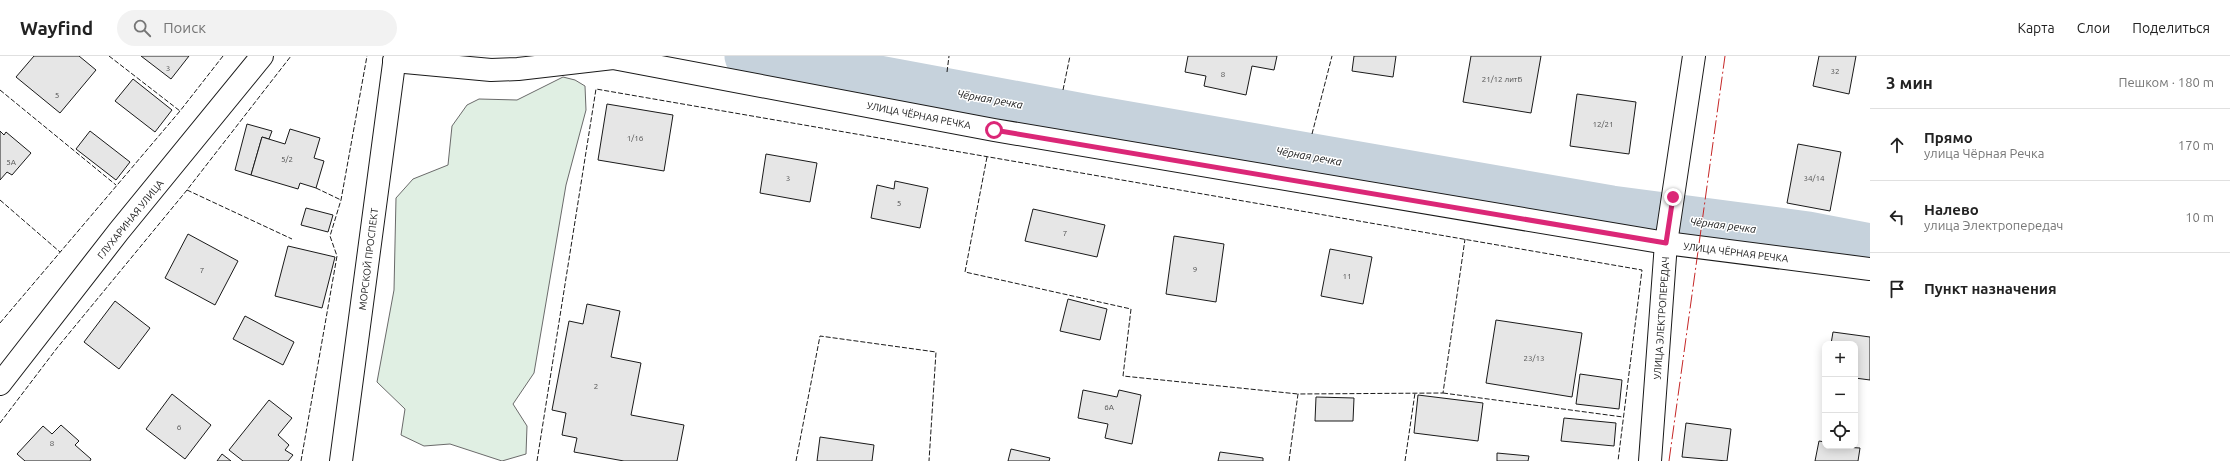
<!DOCTYPE html>
<html lang="ru">
<meta charset="utf-8">
<style>
:root{--surface:#fff;--page:#f2f2f2;--text:#222;--muted:#767676;--line:#e0e0e0}
body{margin:0;font-family:Ubuntu,sans-serif;background:var(--page);color:var(--text)}
.controls{position:absolute;right:12px;bottom:12px;display:grid;overflow:hidden;border-radius:8px;box-shadow:0 2px 10px #0003}
.controls button{width:36px;height:36px;display:grid;place-items:center;padding:0;border:0;border-bottom:1px solid var(--line);background:var(--surface);color:var(--text);font:20px sans-serif}
.stop{position:absolute;width:12px;height:12px;margin:-9px;border:3px solid #db2777;border-radius:50%;background:#fff}
.stop.end{background:#db2777;border-color:#fff;box-shadow:0 1px 4px #0008}
.list{margin:0;padding:0;list-style:none}
h2{display:flex;justify-content:space-between;align-items:center;height:52px;margin:0;padding:0 16px;font-size:17px}
h2 small{font-size:13px;font-weight:400;color:var(--muted)}
.list li{display:grid;grid-template-columns:26px 1fr auto;gap:12px;align-items:center;box-sizing:border-box;height:72px;padding:0 16px;border-top:1px solid var(--line)}
.list b{display:block;font-size:15px;white-space:nowrap}
.list p{margin:0;font-size:13px;white-space:nowrap;color:var(--muted)}
.list em{font-size:13px;font-style:normal;color:var(--muted)}
.icon{flex:none;width:22px;height:22px;fill:none;stroke:currentColor;stroke-width:2;stroke-linecap:round;stroke-linejoin:round}
.map{position:relative;flex:none;width:1870px;height:405px;overflow:hidden}
header{display:flex;align-items:center;gap:24px;box-sizing:border-box;height:56px;padding:0 20px;background:var(--surface);border-bottom:1px solid var(--line)}
header strong{font-size:19px}
nav{display:flex;gap:22px;margin-inline-start:auto;font-size:14px}
.search{width:280px;height:36px;background:var(--page);display:flex;align-items:center;gap:10px;box-sizing:border-box;padding:0 14px;border-radius:22px;color:var(--muted);font-size:15px}
main{display:flex}
aside{flex:1;background:var(--surface)}
.map>svg:first-child{display:block}
</style>
<header>
<strong>Wayfind</strong>
<div class="search"><svg class="icon" aria-label="search" viewBox="0 0 24 24"><circle cx="10" cy="10" r="6"/><path d="M15 15l6 6"/></svg>Поиск</div>
<nav><a>Карта</a><a>Слои</a><a>Поделиться</a></nav>
</header>
<main>
<div class="map">
<svg width="1870" height="405" viewBox="0 0 1870 405">
<rect width="100%" height="100%" fill="#fff"/>
<!-- green -->
<polygon fill="#e0efe3" stroke="#6a6a6a" points="563,21 575,24 585,30 586,54 566,129 534,317 513,348 527,370 526,398 502,405 450,388 424,390 401,379 405,353 377,326 394,234 396,142 413,123 448,109 452,70 467,49 479,43 517,44"/>
<g fill="none" stroke-linecap="round" stroke-linejoin="round">
<!-- river -->
<polyline stroke="#c6d2dc" stroke-width="49" points="749,0 1089,63 1611,154 1808,180 1870,192"/>
</g>
<!-- building -->
<g fill="#e6e6e6" stroke="#1a1a1a">
<polygon points="34,0 79,0 96,14 60,57 16,21"/>
<polygon points="141,0 189,0 171,23"/>
<polygon points="1188,0 1277,0 1274,14 1252,10 1246,39 1204,30 1206,20 1185,16"/>
<polygon points="1354,0 1396,0 1393,21 1352,15"/>
<polygon points="1471,0 1541,0 1531,57 1463,46"/>
<polygon points="1819,0 1856,0 1849,38 1813,30"/>
<polygon points="133,23 172,54 155,76 115,45"/>
<polygon points="1577,38 1636,46 1629,98 1570,90"/>
<polygon points="607,48 673,59 664,115 598,104"/>
<polygon points="247,68 272,75 269,83 262,81 251,119 235,114"/>
<polygon points="290,73 320,82 314,102 324,105 316,132 300,127 298,133 251,119 262,81 285,88"/>
<polygon points="0,75 4,79 6,76 31,97 12,119 7,116 0,124"/>
<polygon points="90,75 130,106 116,124 76,93"/>
<polygon points="1798,88 1841,96 1830,155 1787,147"/>
<polygon points="766,98 817,107 810,146 760,137"/>
<polygon points="895,125 928,132 920,172 871,162 877,129 894,133"/>
<polygon points="306,152 333,159 328,176 301,169"/>
<polygon points="1033,153 1105,169 1097,201 1025,185"/>
<polygon points="188,178 238,205 215,249 165,222"/>
<polygon points="1174,180 1224,188 1216,246 1166,238"/>
<polygon points="288,190 335,201 322,252 275,240"/>
<polygon points="1330,193 1372,201 1363,248 1321,240"/>
<polygon points="1068,243 1107,253 1100,284 1060,275"/>
<polygon points="115,245 150,272 119,313 84,286"/>
<polygon points="587,248 620,255 611,301 641,307 631,359 684,369 677,405 624,405 574,396 577,382 562,379 566,357 552,354 569,265 583,268"/>
<polygon points="245,260 294,286 283,309 233,283"/>
<polygon points="1496,264 1582,277 1572,341 1486,327"/>
<polygon points="1833,276 1870,281 1870,324 1855,322 1855,288 1831,288"/>
<polygon points="1580,318 1622,324 1619,353 1576,348"/>
<polygon points="1083,334 1117,341 1119,334 1141,339 1132,388 1105,382 1108,368 1078,362"/>
<polygon points="172,338 211,369 185,403 146,373"/>
<polygon points="1418,339 1483,347 1478,385 1414,377"/>
<polygon points="1316,341 1354,342 1353,365 1315,365"/>
<polygon points="269,344 292,362 278,379 289,389 285,394 293,399 288,405 243,405 229,394"/>
<polygon points="1564,362 1616,367 1614,390 1561,385"/>
<polygon points="1686,367 1731,373 1727,405 1682,401"/>
<polygon points="61,369 79,385 75,389 91,403 90,405 25,405 17,398 43,370 52,378"/>
<polygon points="820,381 874,389 872,405 817,405"/>
<polygon points="1819,385 1825,386 1825,390 1860,392 1858,405 1815,405"/>
<polygon points="1011,393 1050,402 1049,405 1008,405"/>
<polygon points="1220,396 1263,402 1263,405 1218,405"/>
<polygon points="1497,397 1529,400 1528,405 1497,405"/>
<polygon points="222,398 231,405 217,405"/>
</g>
<g fill="none" stroke-linecap="round" stroke-linejoin="round">
<defs>
<g id="street">
<polyline points="394,5 491,14 518,13 613,2 994,74 1666,187 1870,213"/>
<polyline points="0,328 119,175 262,0"/>
<polyline points="341,405 395,0"/>
<polyline points="1650,405 1666,187 1694,0"/>
</g>
</defs>
<!-- street casing -->
<use href="#street" stroke="#1a1a1a" stroke-width="24"/>
<!-- street -->
<use href="#street" stroke="#fff" stroke-width="22"/>
<!-- fence -->
<g stroke="#1a1a1a" stroke-width="1" stroke-dasharray="5 2" stroke-linecap="butt">
<polyline points="109,0 180,55"/>
<polyline points="947,16 949,0"/>
<polyline points="0,34 116,129"/>
<polyline points="1063,34 1070,0"/>
<polyline points="1312,78 1332,0"/>
<polyline points="987,101 965,216 1131,253 1123,320 1298,338"/>
<polyline points="316,132 341,144"/>
<polyline points="187,134 292,183"/>
<polyline points="0,144 60,196"/>
<polyline points="0,267 180,55 223,0"/>
<polyline points="1443,337 1623,361"/>
<polyline points="0,367 57,292 187,134 291,0"/>
<polyline points="301,405 337,200 330,180 341,144 367,0"/>
<polyline points="537,405 596,33 1642,214 1618,405"/>
<polyline points="796,405 820,280 936,296 929,405"/>
<polyline points="1289,405 1298,338 1443,337 1465,183"/>
<polyline points="1405,405 1415,337"/>
</g>
<!-- power -->
<polyline stroke="#c62828" stroke-width="1" stroke-dasharray="14 3 2 3" stroke-linecap="butt" points="1669,405 1725,0"/>
</g>
<g fill="none" stroke-linecap="round" stroke-linejoin="round">
<!-- route -->
<polyline stroke="#db2777" stroke-width="5" points="994,74 1666,187 1673,141"/>
</g>
<g text-anchor="middle" stroke-width="3" stroke-linejoin="round" paint-order="stroke">
<!-- number labels -->
<g font-size="8" fill="#4d4d4d">
<text x="168" y="15">3</text>
<text x="1835" y="18">32</text>
<text x="1223" y="21">8</text>
<text x="1502" y="26">21/12 литБ</text>
<text x="57" y="42">5</text>
<text x="1603" y="71">12/21</text>
<text x="635" y="85">1/16</text>
<text x="287" y="106">5/2</text>
<text x="11" y="109">5А</text>
<text x="788" y="125">3</text>
<text x="1814" y="125">34/14</text>
<text x="899" y="150">5</text>
<text x="1065" y="180">7</text>
<text x="1195" y="216">9</text>
<text x="202" y="217">7</text>
<text x="1347" y="223">11</text>
<text x="1534" y="305">23/13</text>
<text x="596" y="333">2</text>
<text x="1109" y="354">6А</text>
<text x="179" y="374">6</text>
<text x="52" y="390">8</text>
</g>
<!-- street labels -->
<g font-size="10" fill="#1a1a1a" stroke="#fff">
<text transform="translate(919 59) rotate(11)" y="4">УЛИЦА ЧЁРНАЯ РЕЧКА</text>
<text transform="translate(130 163) rotate(-51)" y="4">ГЛУХАРИНАЯ УЛИЦА</text>
<text transform="translate(1736 196) rotate(7)" y="4">УЛИЦА ЧЁРНАЯ РЕЧКА</text>
<text transform="translate(368 203) rotate(-83)" y="4">МОРСКОЙ ПРОСПЕКТ</text>
<text transform="translate(1661 262) rotate(-86)" y="4">УЛИЦА ЭЛЕКТРОПЕРЕДАЧ</text>
</g>
<!-- water labels -->
<g font-size="11" font-style="italic" fill="#1a1a1a" stroke="#fff">
<text transform="translate(990 43) rotate(10)" y="4">Чёрная речка</text>
<text transform="translate(1309 100) rotate(10)" y="4">Чёрная речка</text>
<text transform="translate(1723 169) rotate(7)" y="4">Чёрная речка</text>
</g>
</g>
</svg>
<div class="controls">
<button>+</button>
<button>−</button>
<button><svg class="icon" aria-label="locate" viewBox="0 0 24 24"><circle cx="12" cy="12" r="6"/><path d="M12 2v4M12 18v4M2 12h4M18 12h4"/></svg></button>
</div>
<div class="stop" style="left:994px;top:74px"></div>
<div class="stop end" style="left:1673px;top:141px"></div>
</div>
<aside>
<h2>3 мин<small>Пешком · 180 m</small></h2>
<ul class="list">
<li><svg class="icon" aria-label="ahead" viewBox="0 0 24 24"><path d="M12 20V5M6 11l6-6 6 6"/></svg><div><b>Прямо</b><p>улица Чёрная Речка</p></div><em>170 m</em></li>
<li><svg class="icon" aria-label="left" viewBox="0 0 24 24"><path d="M17 20v-9H6M10 6l-5 5 5 5"/></svg><div><b>Налево</b><p>улица Электропередач</p></div><em>10 m</em></li>
<li><svg class="icon" aria-label="arrive" viewBox="0 0 24 24"><path d="M6 21V4h12l-3 4 3 4H6"/></svg><div><b>Пункт назначения</b></div></li>
</ul>
</aside>
</main>
